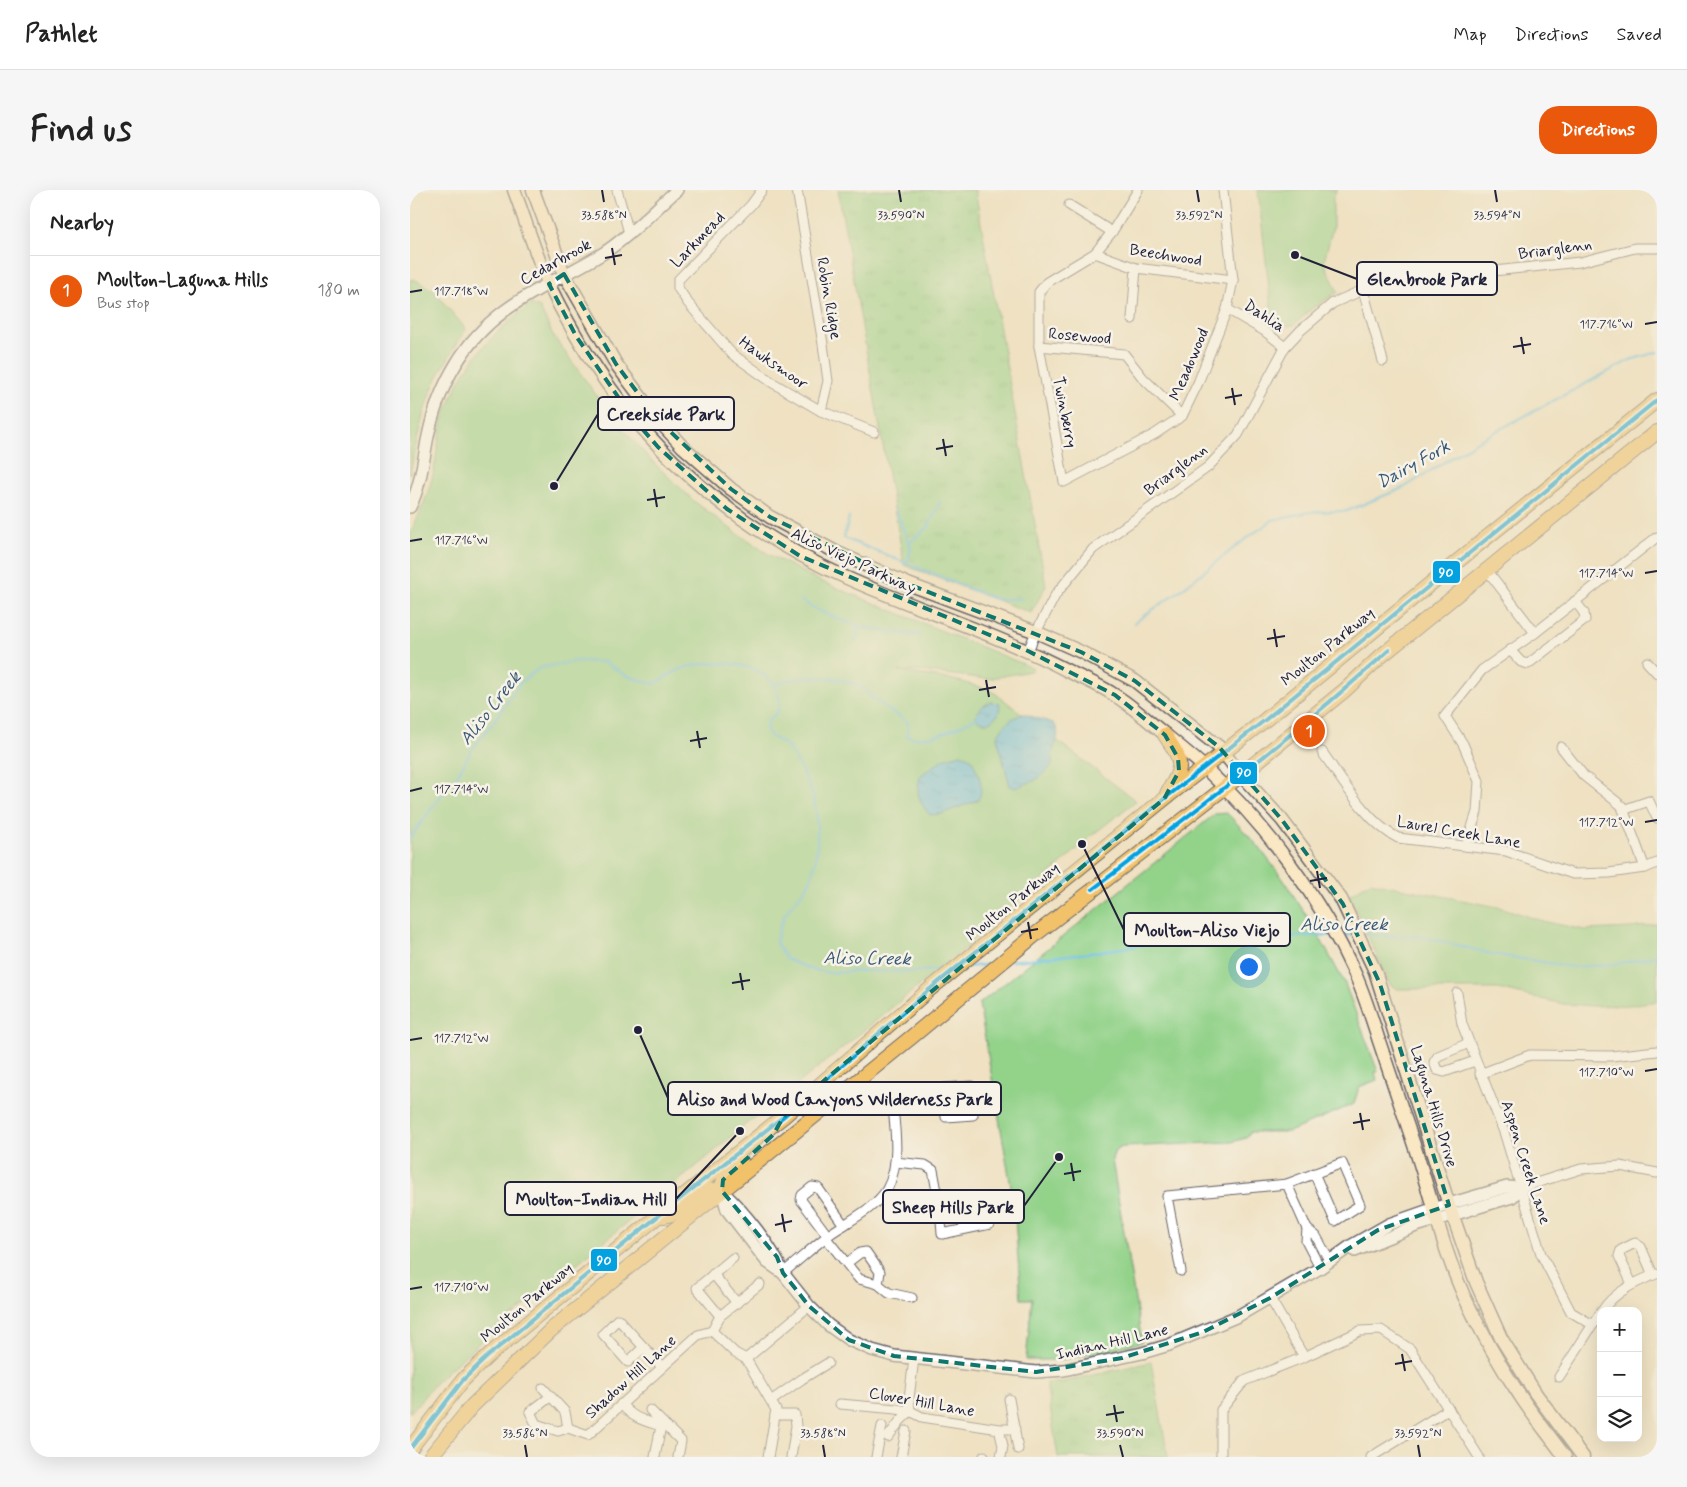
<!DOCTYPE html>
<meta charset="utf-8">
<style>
:root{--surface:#fff;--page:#f6f6f6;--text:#222;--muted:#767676;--line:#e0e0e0;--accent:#ea580c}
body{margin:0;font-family:Mynerve,sans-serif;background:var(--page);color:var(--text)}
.controls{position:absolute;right:15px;bottom:15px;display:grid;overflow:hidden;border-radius:10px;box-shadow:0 5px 20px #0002}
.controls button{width:45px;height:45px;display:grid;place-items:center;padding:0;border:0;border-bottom:1px solid var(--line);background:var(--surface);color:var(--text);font:25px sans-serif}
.you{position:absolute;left:838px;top:776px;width:18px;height:18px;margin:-12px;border:4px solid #fff;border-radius:50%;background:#1a73e8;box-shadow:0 0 0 8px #1a73e833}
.badge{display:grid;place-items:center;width:32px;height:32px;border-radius:50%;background:var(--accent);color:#fff;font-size:16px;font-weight:700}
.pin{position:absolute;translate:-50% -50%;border:2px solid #fff;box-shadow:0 1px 5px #0006}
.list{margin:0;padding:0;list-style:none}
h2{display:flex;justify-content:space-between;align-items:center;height:65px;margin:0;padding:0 20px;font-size:21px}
h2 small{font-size:16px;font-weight:400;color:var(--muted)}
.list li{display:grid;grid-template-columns:32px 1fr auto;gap:15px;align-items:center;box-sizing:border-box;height:70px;padding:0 20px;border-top:1px solid var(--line)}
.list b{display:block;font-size:19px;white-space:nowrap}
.list p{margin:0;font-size:16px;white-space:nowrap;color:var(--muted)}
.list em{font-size:16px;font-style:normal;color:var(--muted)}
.icon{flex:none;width:28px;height:28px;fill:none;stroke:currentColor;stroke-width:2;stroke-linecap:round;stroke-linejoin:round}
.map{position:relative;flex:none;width:1247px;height:1267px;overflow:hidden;border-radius:20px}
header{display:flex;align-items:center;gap:30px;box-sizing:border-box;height:70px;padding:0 25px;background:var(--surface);border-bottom:1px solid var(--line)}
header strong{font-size:24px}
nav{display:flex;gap:28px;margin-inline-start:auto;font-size:18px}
.intro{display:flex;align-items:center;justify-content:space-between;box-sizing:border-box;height:120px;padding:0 30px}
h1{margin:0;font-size:35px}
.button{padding:12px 22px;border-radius:20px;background:var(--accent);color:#fff;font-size:18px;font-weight:700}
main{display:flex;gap:30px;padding:0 30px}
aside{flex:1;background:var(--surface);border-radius:20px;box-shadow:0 5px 20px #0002}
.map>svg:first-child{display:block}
</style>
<header>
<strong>Pathlet</strong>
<nav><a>Map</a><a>Directions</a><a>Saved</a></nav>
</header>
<div class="intro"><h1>Find us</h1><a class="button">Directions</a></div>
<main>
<aside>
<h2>Nearby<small></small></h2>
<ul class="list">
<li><span class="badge">1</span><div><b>Moulton-Laguna Hills</b><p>Bus stop</p></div><em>180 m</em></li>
</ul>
</aside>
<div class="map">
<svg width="1247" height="1267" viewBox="0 0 1247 1267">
<defs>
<pattern id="grass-tufts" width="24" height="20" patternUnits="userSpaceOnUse" patternTransform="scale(1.25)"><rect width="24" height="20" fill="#92d289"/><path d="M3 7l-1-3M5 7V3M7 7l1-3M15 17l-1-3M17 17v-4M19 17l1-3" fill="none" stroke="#7eb477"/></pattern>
<pattern id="water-ripples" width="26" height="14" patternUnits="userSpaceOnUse" patternTransform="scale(1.25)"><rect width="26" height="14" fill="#66bfe3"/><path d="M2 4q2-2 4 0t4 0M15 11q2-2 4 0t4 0" fill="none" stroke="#549bb9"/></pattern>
</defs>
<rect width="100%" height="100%" fill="#f7f3e8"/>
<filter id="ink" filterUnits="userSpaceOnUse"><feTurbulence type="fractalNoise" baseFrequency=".02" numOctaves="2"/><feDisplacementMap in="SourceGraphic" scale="10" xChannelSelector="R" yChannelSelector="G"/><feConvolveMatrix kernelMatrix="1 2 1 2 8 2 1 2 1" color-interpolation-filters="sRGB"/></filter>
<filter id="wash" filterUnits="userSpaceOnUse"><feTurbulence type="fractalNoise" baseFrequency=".0096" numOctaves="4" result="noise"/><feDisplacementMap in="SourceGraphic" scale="20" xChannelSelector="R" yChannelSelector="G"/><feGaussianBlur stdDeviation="1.12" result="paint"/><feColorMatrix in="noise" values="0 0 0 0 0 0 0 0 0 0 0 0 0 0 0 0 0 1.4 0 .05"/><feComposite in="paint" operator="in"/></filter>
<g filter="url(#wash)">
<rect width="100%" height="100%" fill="#efe1c2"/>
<!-- grass -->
<g fill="url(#grass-tufts)" stroke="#5a7a62">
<polygon points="428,0 565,0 636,396 621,423 494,375"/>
<polygon points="741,1172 758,1267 648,1267 636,1193 652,1192"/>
</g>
<!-- green -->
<g fill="#92d289" stroke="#5a7a62">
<polygon points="848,0 927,0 923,7 923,37 914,72 928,102 903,118 884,135 876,136 857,122 861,116"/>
<path d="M4 89 23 100 56 139C43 161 29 181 20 204 10 230 6 258 0 284V90Z"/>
<path d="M121 114 130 118 144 147 203 228 242 271 285 312 325 342 358 364 412 392 623 478 621 481 577 489 510 481H489L545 490 581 500 726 611 681 646 649 676 580 734 558 756 352 923 332 937 299 966 68 1154 28 1190 0 1223V344C10 323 19 303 24 280 27 265 28 249 32 234 47 182 77 146 121 114Z"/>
<path d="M817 623 848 656 873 689 905 739 935 794 968 882H965L967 890 949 897 944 914 879 942H840L836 948 822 952 713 957C705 959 704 962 702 970L732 1152 700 1160 651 1170H616L622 1109H611L604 1014 569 814 805 624Z"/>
<polygon points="960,692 1093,718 1132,731 1175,740 1221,738 1247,734 1247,811 1220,815 1184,816 1153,814 1088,799 987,799 980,795 939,705"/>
</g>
<!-- water -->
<g fill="url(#water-ripples)" stroke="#44708f">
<polygon points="580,512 589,513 590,517 588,525 578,533 569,531 566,528 566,524 573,516"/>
<path d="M614 524 643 533C654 545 642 555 642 568 642 571 643 573 642 576L626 590 605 598 600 596 587 547C593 535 601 527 614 524Z"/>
<path d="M551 564 561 568C567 582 576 596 568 610L531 624 520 625C508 611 506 604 510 586L533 569Z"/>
</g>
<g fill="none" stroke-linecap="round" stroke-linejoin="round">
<!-- stream -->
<g stroke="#66bfe3" stroke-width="2.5">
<polyline points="486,321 501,358 497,373"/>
<polyline points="439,327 434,348 585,409 612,409"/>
<polyline points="499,353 518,337 530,312"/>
<polyline points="390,410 409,421 450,437 445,452"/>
<polyline points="724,433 772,399 834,350 863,330 900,322 937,321 995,297 1066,252 1220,170 1247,162"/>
<polyline points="450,437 481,442 510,445"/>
<path d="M363 495C388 485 428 484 452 498 456 499 458 503 461 506 466 511 473 515 479 520 485 525 492 527 498 533L497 546C515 554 552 536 569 526"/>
<path d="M0 648 27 611 46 588 62 559 79 538 111 492 130 478 167 471 194 472 217 486 244 494C253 489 262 483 271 479 300 468 361 469 369 508 373 529 352 526 357 540 359 549 368 549 374 554 384 562 393 584 399 596 410 618 410 670 399 693 394 704 382 712 376 723 371 731 369 742 366 752L376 769 400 779 420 783 449 781 501 782 534 779"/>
<polyline points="930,745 942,745"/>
<polyline points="953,745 1014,747 1082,764 1163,777 1206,774 1247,766"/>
<polyline points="602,771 679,763 751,752 920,745"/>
<polyline points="557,777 581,774"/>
</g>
</g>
</g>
<g filter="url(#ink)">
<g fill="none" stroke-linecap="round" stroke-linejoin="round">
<defs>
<g id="minor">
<polyline points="207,0 219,43"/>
<polyline points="352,0 341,15 268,90 268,98 278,113 322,164 363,193 411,221 464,242"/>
<polyline points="387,0 413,154 418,191 411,221"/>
<polyline points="728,0 702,42 685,63 637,92 629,102 629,156 654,292 745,244 772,226 788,193 817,119 823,90 813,0"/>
<polyline points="659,15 702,42"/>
<polyline points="685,63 726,78 823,90"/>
<polyline points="953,100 973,171"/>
<polyline points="817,119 853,140 875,157"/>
<polyline points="722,129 726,78"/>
<polyline points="629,156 714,164 733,188 772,226"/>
<polyline points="1077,380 1125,443"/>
<polyline points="1100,460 1111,472 1118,474 1175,430 1174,423 1165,411"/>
<polyline points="618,461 626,442 646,404 683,359 798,277 828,245 875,157 890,141 923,113 953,100 1007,89 1170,72 1225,58 1247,58"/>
<polyline points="1237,472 1247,483"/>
<polyline points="1151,557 1174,586 1212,616 1235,678"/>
<path d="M912 562C933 591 957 633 988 648L1096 661 1163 684 1199 683 1235 678 1247 673"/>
<polyline points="1213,620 1239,611 1247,628"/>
<polyline points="1056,656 1067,622 1069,591 1053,554 1035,526 1072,480 1125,443 1247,347"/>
<polyline points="1047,803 1052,834 1094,942 1131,1064 1161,1122 1183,1135"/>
<polyline points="1059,853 1028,866 1024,872 1027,880 1034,882 1065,871"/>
<polyline points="1070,884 1120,865 1201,866 1247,861"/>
<polyline points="485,972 515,975 523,980 530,1017 532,1044 580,1034 576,1009 530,1017"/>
<polyline points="877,994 897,1039 896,1051 910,1078"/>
<polyline points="1110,998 1171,979 1210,976 1247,983"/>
<polyline points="897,1039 906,1046 920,1072"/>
<polyline points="418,1046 391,1010 392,1005 402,997 408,998 434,1035"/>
<polyline points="416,1048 449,1089 468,1094 479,1103 502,1108"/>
<polyline points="437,1073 450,1063 456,1062 470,1082 468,1094"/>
<polyline points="771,1081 757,1006 877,994 932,973 950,1015 925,1031 904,983"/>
<path d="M373 1083C389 1070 404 1056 420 1044 437 1032 466 1018 477 999 491 974 485 937 482 909L508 914 534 912 536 927 563 925 561 896 534 898V912"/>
<polyline points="303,1084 327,1113"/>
<polyline points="1222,1094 1209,1066 1211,1060 1225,1053 1231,1057 1243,1085"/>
<polyline points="860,1108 894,1167"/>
<path d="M1192 1121C1204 1102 1226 1092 1246 1084"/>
<polyline points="310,1126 287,1098 323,1068"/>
<polyline points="302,1141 325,1163 336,1169 366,1220 358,1267"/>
<polyline points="302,1141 310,1126 350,1094"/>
<polyline points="234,1157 218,1172 193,1144 208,1129 252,1177"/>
<polyline points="336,1169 399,1116"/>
<polyline points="1149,1187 1191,1122"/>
<polyline points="133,1198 155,1222 158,1238"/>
<polyline points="140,1207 120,1222 126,1234 148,1241 158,1238 178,1245 288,1145 302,1141"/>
<polyline points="599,1209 608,1259"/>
<polyline points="361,1211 392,1189 418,1173"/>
<path d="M211 1214C224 1229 232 1230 251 1236L253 1233"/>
<polyline points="430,1214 486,1219 500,1221 512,1227 589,1239 605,1239"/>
<polyline points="240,1220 271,1251 268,1267"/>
<polyline points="365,1225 385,1225 386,1236 381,1267"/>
<polyline points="589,1239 593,1256 591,1267"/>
<polyline points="478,1247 490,1231 500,1221 499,1208 504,1169"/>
<polyline points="245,1267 251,1236"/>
<polyline points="466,1267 472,1236"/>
<polyline points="491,1267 496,1241"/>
<polyline points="574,1267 574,1266"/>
<polyline points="811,1267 811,1220 834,1191 894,1167 950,1141 971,1140 1000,1159 1069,1267"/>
<polyline points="961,1267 1039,1219"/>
</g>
<g id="tertiary">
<path d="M0 317C10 297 13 273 17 251 22 225 32 197 46 174 81 115 137 97 192 64 219 47 243 21 267 0"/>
<polyline points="312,1001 317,1020 357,1072 373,1083 399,1116 418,1135 439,1150 462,1160 484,1166 626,1182 654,1180 732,1163 759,1155 828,1126 910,1078 942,1055 979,1034 1022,1019 1097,997 1110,998"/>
<path d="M313 1002C335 1023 362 1056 373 1083"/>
<polyline points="945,1061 1006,1036 1102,1007 1110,998"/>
</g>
<g id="secondary">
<path d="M104 0C116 32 126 66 140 97 205 231 302 328 437 388 511 421 588 444 660 482 676 490 692 496 706 506 716 512 725 520 734 527 754 544 775 560 794 577 856 635 911 708 946 786 955 807 962 829 969 851 981 887 993 922 1005 958 1021 1007 1033 1059 1054 1106 1070 1140 1088 1173 1109 1204 1123 1226 1140 1246 1155 1267"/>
<polyline points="123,0 154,84 206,174 248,230 272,256 321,299 360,327 426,362 498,394 626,442 671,462 725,491 809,557 831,585 872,630 931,709 965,781 1039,1015 1066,1092 1091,1148 1126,1204 1173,1267"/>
</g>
<g id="primary">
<path d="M755 545C762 556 773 569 768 582 766 590 760 597 757 604"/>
<path d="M254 1026C278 1022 290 994 312 1001 312 987 320 979 331 971"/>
<polyline points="0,1259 53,1190 79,1165 247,1027 374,926 520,799 754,609 855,530 1059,362 1247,210"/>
<polyline points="20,1267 62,1216 141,1140 504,845 626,744 822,592 935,500 970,467 1247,242"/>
</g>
</defs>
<!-- minor casing -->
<use href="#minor" stroke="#6a656a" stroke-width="11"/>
<!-- tertiary casing -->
<use href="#tertiary" stroke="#6a656a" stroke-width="14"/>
<!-- secondary casing -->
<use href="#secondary" stroke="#6a656a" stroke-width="15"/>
<!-- primary casing -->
<use href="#primary" stroke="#6a656a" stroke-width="16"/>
<!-- minor -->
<use href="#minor" stroke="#fff" stroke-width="9"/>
<!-- tertiary -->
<use href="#tertiary" stroke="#fff" stroke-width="11"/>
<!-- secondary -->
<use href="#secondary" stroke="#fae7c3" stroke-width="12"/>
<!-- primary -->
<use href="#primary" stroke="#f2c26a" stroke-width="14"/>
<defs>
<g id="bus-1">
<path d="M683 699C784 622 885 545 979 460"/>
<polyline points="0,1259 53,1190 79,1165 247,1027 374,926 520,799 754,609 855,530 1247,210"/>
</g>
</defs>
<!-- bus-1 casing -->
<use href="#bus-1" stroke="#f7f3e8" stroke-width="8"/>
<!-- bus-1 -->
<use href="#bus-1" stroke="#03a1e0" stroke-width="4"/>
</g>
</g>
<!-- marked area -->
<path d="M0 0H1247V1267H0ZM154 84 206 174 248 230 321 299 360 327 498 394 671 462 725 491 809 557 872 630 933 714 970 794 1039 1015 968 1040 860 1108 793 1142 712 1168 626 1182 484 1166 439 1150 399 1116 373 1083 367 1067 312 1001 313 990 363 945 374 926 417 888 754 609 769 581 768 568 755 545 705 505 618 461 390 366 317 319 248 257 222 227 166 146 139 94Z" fill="#efe1c2" fill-opacity=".55" fill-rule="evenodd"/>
<path fill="none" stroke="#0f766e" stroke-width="4" stroke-dasharray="10 6" stroke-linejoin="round" d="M154 84 206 174 248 230 321 299 360 327 498 394 671 462 725 491 809 557 872 630 933 714 970 794 1039 1015 968 1040 860 1108 793 1142 712 1168 626 1182 484 1166 439 1150 399 1116 373 1083 367 1067 312 1001 313 990 363 945 374 926 417 888 754 609 769 581 768 568 755 545 705 505 618 461 390 366 317 319 248 257 222 227 166 146 139 94Z"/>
<!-- ticks -->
<path fill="none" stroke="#22223b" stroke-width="2" d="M192 0 194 12M489 0 491 12M787 0 789 12M1085 0 1087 12M202 58 205 75M195 68 212 65M0 102 12 100M1235 134 1247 132M1111 147 1114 164M1103 157 1121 154M822 198 825 215M815 208 832 205M533 249 536 266M526 259 543 256M244 299 247 317M237 310 255 307M0 351 12 349M1235 383 1247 381M864 439 867 457M857 449 875 446M576 490 579 507M569 500 586 497M287 541 290 558M280 551 297 548M0 601 12 598M1235 632 1247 630M907 681 910 698M900 691 917 688M618 732 621 749M611 742 628 739M330 783 333 800M322 793 340 790M0 850 12 848M1235 881 1247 879M950 923 953 940M943 933 960 930M661 973 664 991M654 984 671 981M372 1024 375 1042M365 1035 382 1031M0 1099 12 1097M992 1164 995 1181M985 1174 1002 1171M704 1215 707 1232M696 1225 714 1222M115 1255 117 1267M413 1255 415 1267M710 1255 713 1267M1008 1255 1010 1267"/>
<g text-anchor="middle" stroke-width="5" stroke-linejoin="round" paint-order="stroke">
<!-- street labels -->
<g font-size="16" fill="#22223b" stroke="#f7f3e8">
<text transform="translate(287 49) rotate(-46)" y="6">Larkmead</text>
<text transform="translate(1145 58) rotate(-8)" y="6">Briarglenn</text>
<text transform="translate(756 64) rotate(9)" y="6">Beechwood</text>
<text transform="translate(145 71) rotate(-29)" y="6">Cedarbrook</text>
<text transform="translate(420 108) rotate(80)" y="6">Robin Ridge</text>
<text transform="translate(855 125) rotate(33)" y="6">Dahlia</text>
<text transform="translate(670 145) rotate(5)" y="6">Rosewood</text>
<text transform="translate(364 172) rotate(35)" y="6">Hawksmoor</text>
<text transform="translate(778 174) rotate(-67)" y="6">Meadowood</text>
<text transform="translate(656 222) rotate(79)" y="6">Twinberry</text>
<text transform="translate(765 279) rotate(-37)" y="6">Briarglenn</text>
<text transform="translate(444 370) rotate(25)" y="6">Aliso Viejo Parkway</text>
<text transform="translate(917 456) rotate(-39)" y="6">Moulton Parkway</text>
<text transform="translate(1049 641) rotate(10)" y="6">Laurel Creek Lane</text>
<text transform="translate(602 711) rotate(-39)" y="6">Moulton Parkway</text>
<text transform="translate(1025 916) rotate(73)" y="6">Laguna Hills Drive</text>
<text transform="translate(1117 972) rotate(72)" y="6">Aspen Creek Lane</text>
<text transform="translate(116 1112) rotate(-40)" y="6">Moulton Parkway</text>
<text transform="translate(702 1151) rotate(-13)" y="6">Indian Hill Lane</text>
<text transform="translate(220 1186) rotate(-42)" y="6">Shadow Hill Lane</text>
<text transform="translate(512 1211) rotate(10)" y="6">Clover Hill Lane</text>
</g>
<!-- water labels -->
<g font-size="18" font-style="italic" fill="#3a5976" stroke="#f7f3e8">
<text transform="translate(1003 274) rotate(-29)" y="6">Dairy Fork</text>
<text transform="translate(80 518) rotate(-52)" y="6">Aliso Creek</text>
<text x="934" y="740">Aliso Creek</text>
<text transform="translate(457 768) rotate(1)" y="6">Aliso Creek</text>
</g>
</g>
<g font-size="12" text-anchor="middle" fill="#22223b" stroke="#f7f3e8" stroke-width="5" stroke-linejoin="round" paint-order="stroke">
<text x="194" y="29">33.588°N</text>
<text x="491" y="29">33.590°N</text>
<text x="789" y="29">33.592°N</text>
<text x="1087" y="29">33.594°N</text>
<text x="51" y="105">117.718°W</text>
<text x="1196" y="138">117.716°W</text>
<text x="51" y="354">117.716°W</text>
<text x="1196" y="387">117.714°W</text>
<text x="51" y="603">117.714°W</text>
<text x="1196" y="636">117.712°W</text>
<text x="51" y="852">117.712°W</text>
<text x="1196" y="886">117.710°W</text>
<text x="51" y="1101">117.710°W</text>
<text x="115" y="1247">33.586°N</text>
<text x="413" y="1247">33.588°N</text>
<text x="710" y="1247">33.590°N</text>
<text x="1008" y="1247">33.592°N</text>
</g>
<!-- callouts -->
<path fill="none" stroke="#22223b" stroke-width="2" d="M885 65L947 89M144 296L188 224M672 654L714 740M228 840L258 908M330 941L266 1009M649 967L614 1016"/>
<g fill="#22223b" stroke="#f7f3e8" stroke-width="2">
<circle cx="885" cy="65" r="5"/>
<circle cx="144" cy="296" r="5"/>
<circle cx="672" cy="654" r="5"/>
<circle cx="228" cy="840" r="5"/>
<circle cx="330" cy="941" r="5"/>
<circle cx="649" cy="967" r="5"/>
</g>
<g fill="#f7f3e8" stroke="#22223b" stroke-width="2">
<rect x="947" y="72" width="140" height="33" rx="5"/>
<rect x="188" y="207" width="136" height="33" rx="5"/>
<rect x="714" y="723" width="166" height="33" rx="5"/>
<rect x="258" y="892" width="333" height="33" rx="5"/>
<rect x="95" y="992" width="171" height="33" rx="5"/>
<rect x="473" y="1000" width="141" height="33" rx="5"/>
</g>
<g font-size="18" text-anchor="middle" font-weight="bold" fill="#22223b">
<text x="1017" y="95">Glenbrook Park</text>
<text x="256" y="230">Creekside Park</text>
<text x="797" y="746">Moulton-Aliso Viejo</text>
<text x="425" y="915">Aliso and Wood Canyons Wilderness Park</text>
<text x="181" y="1015">Moulton-Indian Hill</text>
<text x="543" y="1023">Sheep Hills Park</text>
</g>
<g stroke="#f7f3e8" stroke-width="2">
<rect x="1022" y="370" width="29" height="24" rx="5" fill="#03a1e0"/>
<rect x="819" y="571" width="29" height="24" rx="5" fill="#03a1e0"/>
<rect x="180" y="1058" width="28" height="24" rx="5" fill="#03a1e0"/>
</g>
<g font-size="14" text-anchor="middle" font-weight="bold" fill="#fff">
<text x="1036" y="387">90</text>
<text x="834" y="587">90</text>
<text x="194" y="1075">90</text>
</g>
</svg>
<div class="controls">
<button>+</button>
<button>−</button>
<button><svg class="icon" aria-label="layers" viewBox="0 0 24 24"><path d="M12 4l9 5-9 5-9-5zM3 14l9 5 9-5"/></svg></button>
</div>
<div class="you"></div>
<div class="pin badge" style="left:899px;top:541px">1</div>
</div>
</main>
